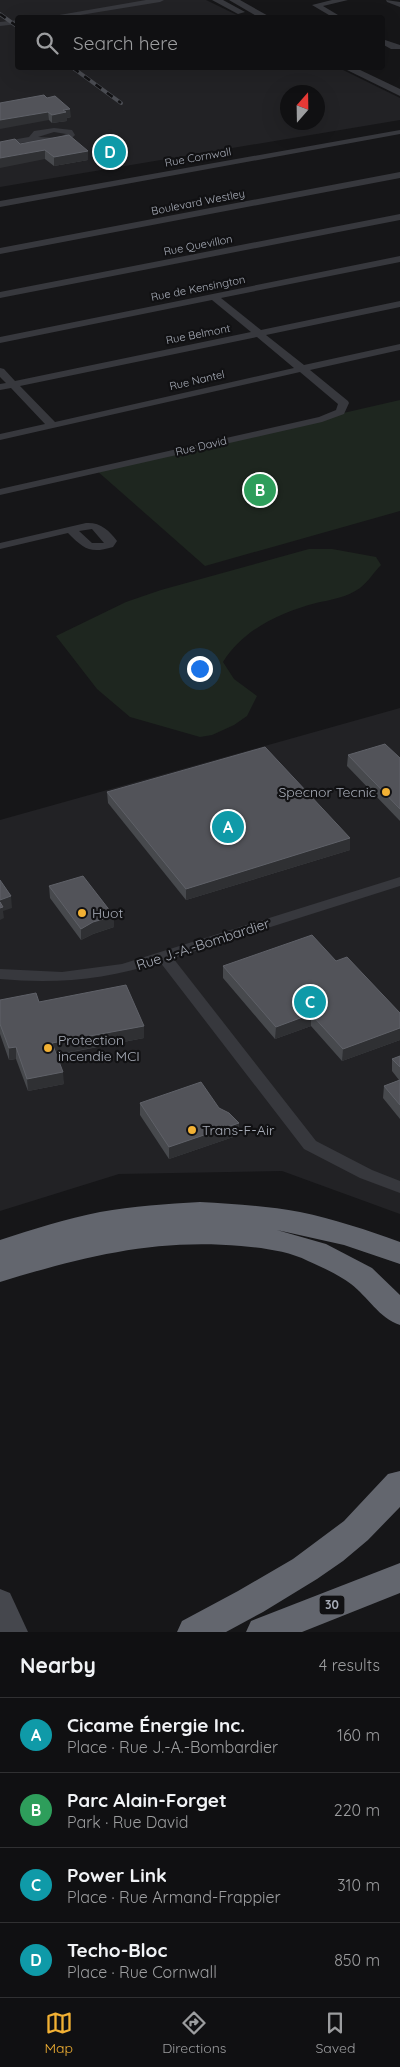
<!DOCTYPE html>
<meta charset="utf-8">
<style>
:root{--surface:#101012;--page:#1e1e20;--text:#f1f3f6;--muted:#9c9d9f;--line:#303032;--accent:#f2b134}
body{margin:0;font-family:Quicksand,sans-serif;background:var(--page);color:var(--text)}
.compass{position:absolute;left:280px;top:85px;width:45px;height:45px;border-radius:50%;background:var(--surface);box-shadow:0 5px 20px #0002;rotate:20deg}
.you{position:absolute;left:199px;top:668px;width:18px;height:18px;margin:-12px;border:4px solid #fff;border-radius:50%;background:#1a73e8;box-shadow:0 0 0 8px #1a73e833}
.badge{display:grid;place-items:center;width:32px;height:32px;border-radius:50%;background:var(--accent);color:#fff;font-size:16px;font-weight:700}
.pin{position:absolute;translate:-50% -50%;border:2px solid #fff;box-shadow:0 1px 5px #0006}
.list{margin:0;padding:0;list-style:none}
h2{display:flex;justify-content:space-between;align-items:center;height:65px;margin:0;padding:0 20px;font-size:21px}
h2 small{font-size:16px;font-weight:400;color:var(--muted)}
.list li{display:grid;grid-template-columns:32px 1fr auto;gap:15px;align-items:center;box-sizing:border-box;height:75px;padding:0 20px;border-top:1px solid var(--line)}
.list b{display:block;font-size:19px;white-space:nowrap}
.list p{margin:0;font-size:16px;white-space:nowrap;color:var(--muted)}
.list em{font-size:16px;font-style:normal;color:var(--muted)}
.icon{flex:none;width:28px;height:28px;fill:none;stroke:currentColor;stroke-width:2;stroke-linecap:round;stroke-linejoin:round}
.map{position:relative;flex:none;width:400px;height:1632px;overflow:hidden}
.search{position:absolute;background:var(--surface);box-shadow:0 5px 20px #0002;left:15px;right:15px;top:15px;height:55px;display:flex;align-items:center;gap:12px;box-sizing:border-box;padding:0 18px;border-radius:5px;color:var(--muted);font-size:19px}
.sheet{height:365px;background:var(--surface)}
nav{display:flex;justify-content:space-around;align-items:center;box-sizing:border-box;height:70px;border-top:1px solid var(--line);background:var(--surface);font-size:14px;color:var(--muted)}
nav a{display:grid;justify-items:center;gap:2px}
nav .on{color:var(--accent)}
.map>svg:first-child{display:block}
</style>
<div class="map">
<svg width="400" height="1632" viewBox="0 0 400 1632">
<rect width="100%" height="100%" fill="#161618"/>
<!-- built -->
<g fill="#222225" fill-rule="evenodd">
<path d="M0 0H206L241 17 18 18V68H339L400 98V120L0 187ZM288 92H318V122H288Z"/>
<polygon points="400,708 400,1214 282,1171 119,1174 0,1211 0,820"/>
</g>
<!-- green -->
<g fill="#1e261f">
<polygon points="400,400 400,511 205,566 96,470"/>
<path d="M309 549H332L376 557 381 565C374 572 368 582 360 588 348 597 330 600 316 603 279 613 244 629 223 662L234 679 257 696 247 716 234 725 212 735 200 737 130 717 97 689 56 636 126 602 161 590Z"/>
</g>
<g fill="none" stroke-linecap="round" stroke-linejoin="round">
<!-- minor -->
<g fill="#37383d" fill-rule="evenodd">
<polygon points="146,0 164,0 160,2 62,18 42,18"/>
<polygon points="332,0 348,0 323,6 343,18 334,18 312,5"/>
<polygon points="386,0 400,2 400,7 387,2"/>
<polygon points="18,20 18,24 0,26 0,22"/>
<polygon points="382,39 400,45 400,49 391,49 382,44"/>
<path d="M54 128 72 130 75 135C63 148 48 141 32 142 22 142 11 145 0 148V142L29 137 34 131ZM54 132 66 134 58 138 38 137Z"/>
<polygon points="400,130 400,134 0,207 0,201"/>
<polygon points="400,172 400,178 0,254 0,248"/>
<polygon points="400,214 400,220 0,298 0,292"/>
<path d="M400 256V262L221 298 261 330 400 301V307L266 335 304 365 400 344V350L310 370 348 401 349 403 344 414 322 422 0 495V489L319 417 336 410 338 404 300 372 0 440V434L45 424 11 388 0 390V384L6 383 0 377V368L4 369 15 381 251 332 212 300 0 343V337ZM257 337 294 368 55 422 20 386Z"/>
<path d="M86 523C100 522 109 530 117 541L113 547C90 554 84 549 68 533L0 549V543ZM92 529 104 543H92L79 531Z"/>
<path d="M400 877V886L173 958 316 1141 372 1170 400 1181V1193L360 1178 304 1149 160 962C107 980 55 984 0 979V969L62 972 122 964Z"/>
</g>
<!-- tertiary -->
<g fill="#37383d" fill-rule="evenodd">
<polygon points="212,0 223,0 245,12 238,14"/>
<polygon points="229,0 240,0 272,18 260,18"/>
<polygon points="346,68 356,68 400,89 400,96 347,70"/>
</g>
<!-- secondary -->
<polygon fill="#45474d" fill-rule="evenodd" points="0,1589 10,1593 28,1632 0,1632"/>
<!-- motorway -->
<g fill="#63666e" fill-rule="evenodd">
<path d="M200 1202C234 1204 267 1206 300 1212 334 1219 367 1230 400 1242V1264L344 1245 277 1230 326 1244 372 1268 400 1295V1325C379 1318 368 1297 351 1284 339 1275 322 1267 308 1261 288 1251 263 1248 241 1246 156 1238 81 1257 0 1282V1240C33 1229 66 1219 100 1212 133 1206 167 1204 200 1202Z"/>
<polygon points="400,1471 400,1507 368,1540 343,1561 317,1579 263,1612 226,1632 177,1632 182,1621 238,1591 293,1559 344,1521 388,1474"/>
<polygon points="400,1563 400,1593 302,1632 246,1632 251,1621"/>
</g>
<defs>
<g id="rail">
<polyline points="0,14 18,27"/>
<polyline points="73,68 121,103"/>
</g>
</defs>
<!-- rail casing -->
<use href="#rail" stroke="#4a4c52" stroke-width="4"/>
<!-- rail -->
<use href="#rail" stroke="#111113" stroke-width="2.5" stroke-dasharray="7" stroke-linecap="butt"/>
</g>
<!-- wall -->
<g fill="#47494d">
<polygon points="0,103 71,117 67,118 67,121 52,123 49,120"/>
<polygon points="20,144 88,151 88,160 54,166 45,159"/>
<polygon points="348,755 400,758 400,821 347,766"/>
<polygon points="107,792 350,838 350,850 186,900 108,803"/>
<polygon points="49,886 114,916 114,927 93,934 81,940 50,898"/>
<polygon points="336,961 400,1013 400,1040 342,1061 311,1026 275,1039 223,978 223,966"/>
<polygon points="0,1000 39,1002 144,1026 144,1038 57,1055 64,1084 28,1091 16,1059 9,1060 0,1034"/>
<polygon points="400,1056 400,1119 383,1098 384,1086 399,1080 392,1071 392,1059"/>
<polygon points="140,1103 219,1108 239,1123 239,1135 169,1159 140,1115"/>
</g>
<!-- shaded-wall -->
<g fill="#2f3033">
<polygon points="70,109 71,117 67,118 67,121 52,123 52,115 63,110"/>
<polygon points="48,112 49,120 0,129 0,120"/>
<polygon points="45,150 45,159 0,168 0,158"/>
<polygon points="88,151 88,160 54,166 54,157"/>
<polygon points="350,838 350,850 186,900 186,889"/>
<polygon points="11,896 12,908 3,911 4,918 0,920 0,900"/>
<polygon points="114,916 114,927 93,934 81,940 81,929 93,922"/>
<polygon points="311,1014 311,1026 275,1039 276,1027"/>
<polygon points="144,1026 144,1038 53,1055 52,1043"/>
<polygon points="400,1028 400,1040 342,1061 343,1049"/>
<polygon points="16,1047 16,1059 9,1060 9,1048"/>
<polygon points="63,1072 64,1084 28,1091 27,1079"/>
<polygon points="239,1123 239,1135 169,1159 169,1147"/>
</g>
<!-- building -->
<g fill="#525359" stroke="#5f6168">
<polygon points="44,95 47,98 55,96 70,109 63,110 66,112 52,115 48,112 0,120 0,103"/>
<polygon points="69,135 88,151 54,157 45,150 0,158 0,142 15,139 20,144"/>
<polygon points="385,744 400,758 400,809 348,755"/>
<polygon points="265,747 350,838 186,889 107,792"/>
<polygon points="83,876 114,916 93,922 81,929 49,886"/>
<polygon points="0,880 11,896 0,900"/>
<polygon points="0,902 3,907 0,908"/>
<polygon points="312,935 336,961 347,957 400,1013 400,1028 343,1049 311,1014 276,1027 223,966"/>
<polygon points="126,985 144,1026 52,1043 63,1072 27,1079 16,1047 9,1048 0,1024 0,1000 36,993 39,1002"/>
<polygon points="400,1056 400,1067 392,1059"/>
<polygon points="400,1080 400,1105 384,1086"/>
<polygon points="201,1082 219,1108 229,1113 239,1123 169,1147 140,1103"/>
</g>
<!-- markers -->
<g fill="#f2b134" stroke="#111113" stroke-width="2">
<circle cx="386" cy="792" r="5"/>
<circle cx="82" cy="913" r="5"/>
<circle cx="48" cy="1048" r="5"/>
<circle cx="192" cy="1130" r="5"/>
</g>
<g text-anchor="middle" stroke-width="4.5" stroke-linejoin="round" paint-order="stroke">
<!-- far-street labels -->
<g font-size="11" fill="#a8adb8" stroke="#111113">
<text transform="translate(198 157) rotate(-10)" y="4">Rue Cornwall</text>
<text transform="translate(198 202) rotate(-11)" y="4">Boulevard Westley</text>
<text transform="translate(198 245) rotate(-11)" y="4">Rue Quevillon</text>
<text transform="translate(198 288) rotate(-11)" y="4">Rue de Kensington</text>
<text transform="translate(198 334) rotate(-11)" y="4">Rue Belmont</text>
<text transform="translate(197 380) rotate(-13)" y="4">Rue Nantel</text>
<text transform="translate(201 446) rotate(-13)" y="4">Rue David</text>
</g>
<!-- shield labels -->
<rect fill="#111113" stroke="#7b7e86" stroke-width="1" x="319.5" y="1595.5" width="25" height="19" rx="4"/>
<g font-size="12" font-weight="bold" fill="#a8adb8">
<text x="332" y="1609">30</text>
</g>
<!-- poi labels -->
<g font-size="14" fill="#a8adb8" stroke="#111113" text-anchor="start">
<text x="376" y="797" text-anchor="end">Specnor Tecnic</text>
<text x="92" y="918">Huot</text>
<text x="58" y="1045">Protection<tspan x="58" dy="16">incendie MCI</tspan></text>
<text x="202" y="1135">Trans-F-Air</text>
</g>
<!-- street labels -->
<g font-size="14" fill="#a8adb8" stroke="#111113">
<text transform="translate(203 944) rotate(-18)" y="5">Rue J.-A.-Bombardier</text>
</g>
</g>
</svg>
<svg class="compass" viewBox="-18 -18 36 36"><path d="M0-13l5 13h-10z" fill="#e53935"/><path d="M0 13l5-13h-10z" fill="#9c9d9f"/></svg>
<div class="you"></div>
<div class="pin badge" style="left:228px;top:827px;background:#0f9aa8">A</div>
<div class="pin badge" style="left:260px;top:490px;background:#2e9e5b">B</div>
<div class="pin badge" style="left:310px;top:1002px;background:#0f9aa8">C</div>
<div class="pin badge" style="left:110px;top:152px;background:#0f9aa8">D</div>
<div class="search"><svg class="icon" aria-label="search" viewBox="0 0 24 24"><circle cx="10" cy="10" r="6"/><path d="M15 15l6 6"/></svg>Search here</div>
</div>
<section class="sheet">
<h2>Nearby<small>4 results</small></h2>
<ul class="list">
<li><span class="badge" style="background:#0f9aa8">A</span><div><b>Cicame Énergie Inc.</b><p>Place · Rue J.-A.-Bombardier</p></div><em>160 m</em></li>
<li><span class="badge" style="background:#2e9e5b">B</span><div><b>Parc Alain-Forget</b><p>Park · Rue David</p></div><em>220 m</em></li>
<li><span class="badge" style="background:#0f9aa8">C</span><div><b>Power Link</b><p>Place · Rue Armand-Frappier</p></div><em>310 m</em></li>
<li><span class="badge" style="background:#0f9aa8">D</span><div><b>Techo-Bloc</b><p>Place · Rue Cornwall</p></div><em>850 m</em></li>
</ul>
</section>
<nav>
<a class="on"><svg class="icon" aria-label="map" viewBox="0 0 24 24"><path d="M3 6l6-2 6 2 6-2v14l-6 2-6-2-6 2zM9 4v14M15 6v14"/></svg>Map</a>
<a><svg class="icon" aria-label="directions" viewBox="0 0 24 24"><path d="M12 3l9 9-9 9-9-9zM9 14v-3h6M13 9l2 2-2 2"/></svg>Directions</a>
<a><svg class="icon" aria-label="saved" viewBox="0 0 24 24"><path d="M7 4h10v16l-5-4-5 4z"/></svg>Saved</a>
</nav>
